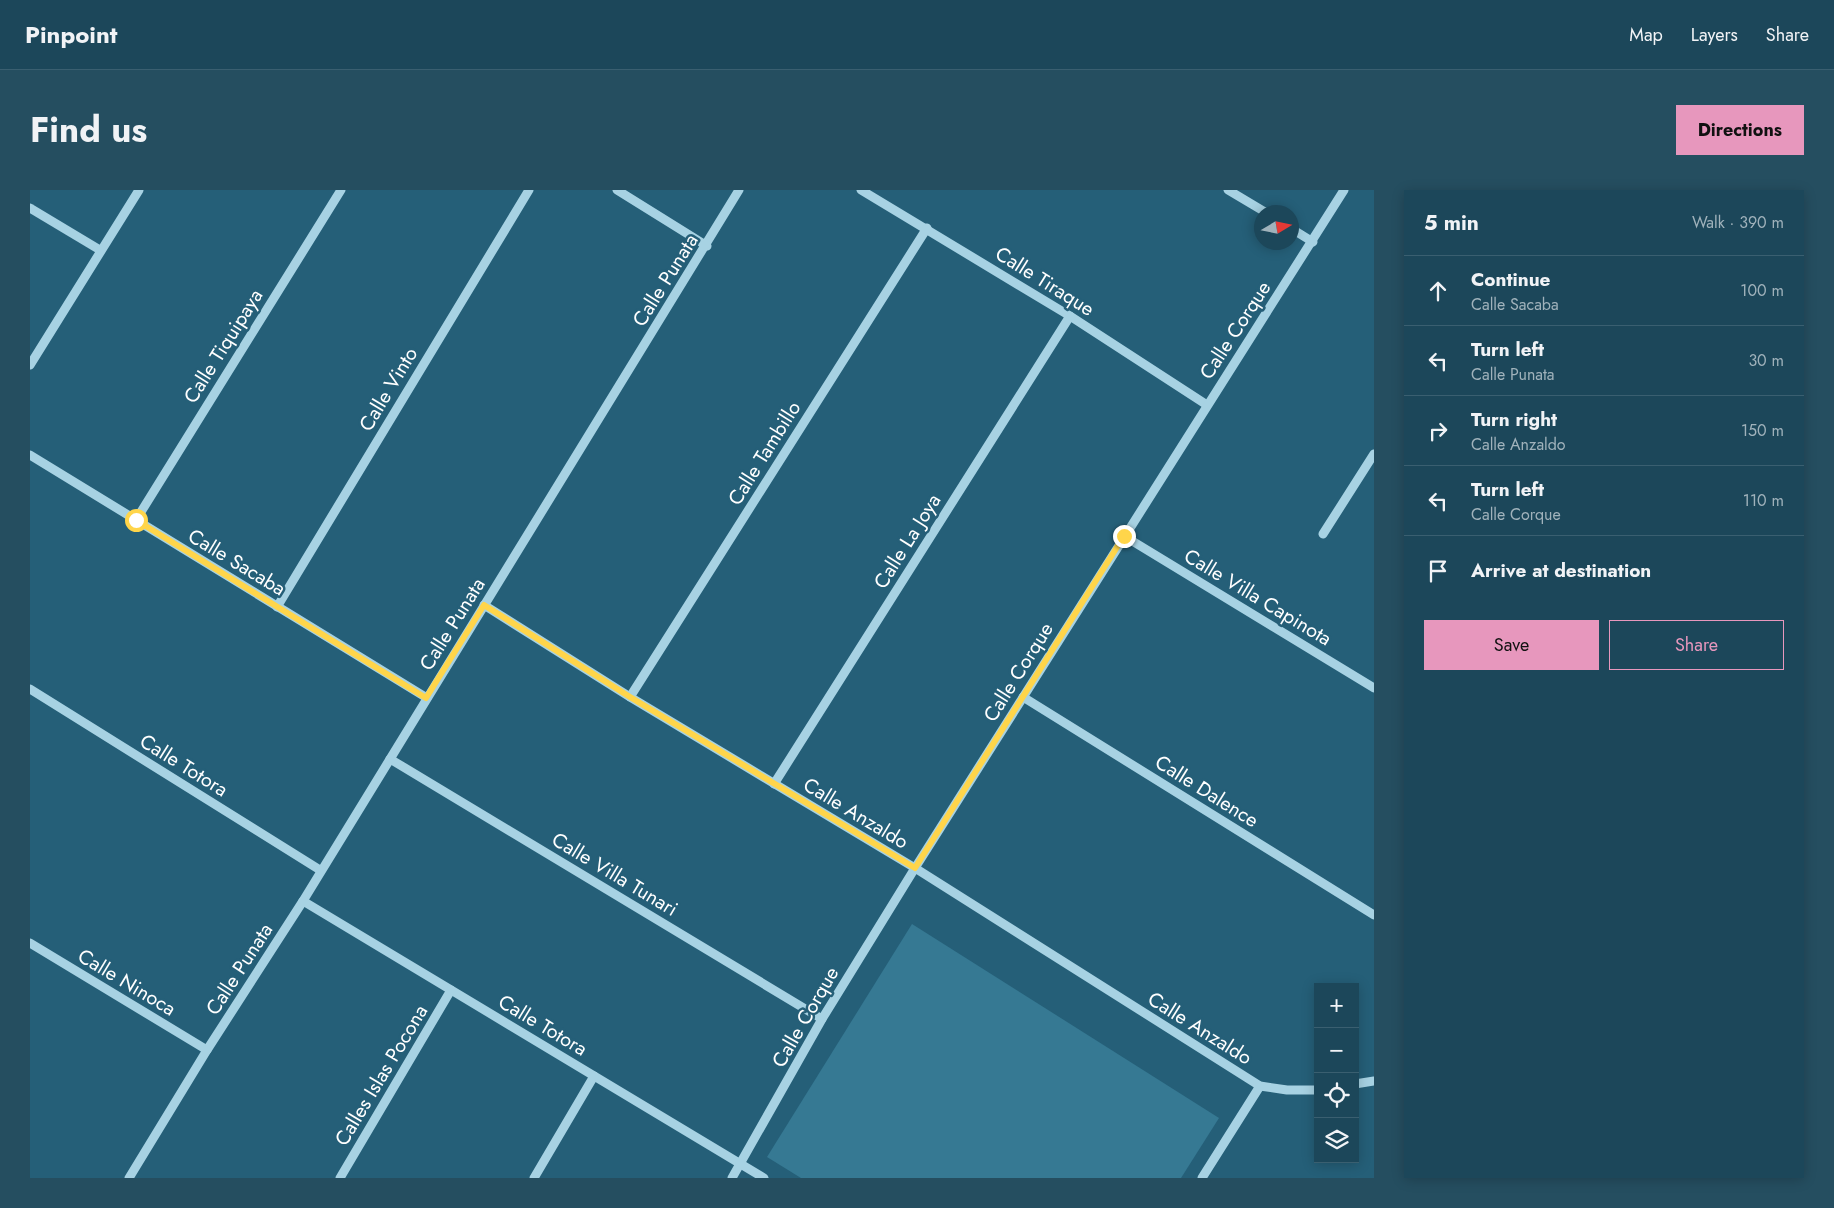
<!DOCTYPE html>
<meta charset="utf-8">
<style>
:root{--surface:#1c475a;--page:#254e60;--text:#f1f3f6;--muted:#a0b2bb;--line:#3a5f70;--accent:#e797bd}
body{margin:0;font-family:Jost,sans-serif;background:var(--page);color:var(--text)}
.controls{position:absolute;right:15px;bottom:15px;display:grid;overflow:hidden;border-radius:0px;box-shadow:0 2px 12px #0003}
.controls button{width:45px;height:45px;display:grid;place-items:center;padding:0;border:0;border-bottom:1px solid var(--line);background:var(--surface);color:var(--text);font:25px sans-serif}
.compass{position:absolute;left:1224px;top:15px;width:45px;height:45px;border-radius:50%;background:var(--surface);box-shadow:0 2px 12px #0003;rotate:80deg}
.stop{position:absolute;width:15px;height:15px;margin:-11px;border:4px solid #ffd54a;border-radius:50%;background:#fff}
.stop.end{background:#ffd54a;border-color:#fff;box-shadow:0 1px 5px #0008}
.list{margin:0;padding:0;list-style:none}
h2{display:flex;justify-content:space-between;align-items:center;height:65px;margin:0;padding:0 20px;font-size:21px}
h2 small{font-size:16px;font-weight:400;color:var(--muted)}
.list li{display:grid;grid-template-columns:32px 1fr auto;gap:15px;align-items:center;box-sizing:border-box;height:70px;padding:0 20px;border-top:1px solid var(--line)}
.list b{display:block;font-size:19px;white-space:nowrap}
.list p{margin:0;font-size:16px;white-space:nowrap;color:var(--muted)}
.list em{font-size:16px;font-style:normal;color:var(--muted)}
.actions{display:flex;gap:10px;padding:15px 20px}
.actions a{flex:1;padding:11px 0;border:1px solid var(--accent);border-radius:0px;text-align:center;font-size:18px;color:var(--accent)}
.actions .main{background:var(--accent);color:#111}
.icon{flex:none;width:28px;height:28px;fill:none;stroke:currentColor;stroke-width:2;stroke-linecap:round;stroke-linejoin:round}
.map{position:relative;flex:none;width:1344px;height:988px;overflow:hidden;border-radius:0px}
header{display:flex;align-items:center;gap:30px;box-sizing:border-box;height:70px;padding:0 25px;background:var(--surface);border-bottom:1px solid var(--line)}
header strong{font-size:24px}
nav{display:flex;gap:28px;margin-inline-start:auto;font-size:18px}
.intro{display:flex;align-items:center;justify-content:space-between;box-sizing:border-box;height:120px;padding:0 30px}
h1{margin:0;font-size:35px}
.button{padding:12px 22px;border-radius:0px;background:var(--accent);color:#111;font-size:18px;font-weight:700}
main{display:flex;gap:30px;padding:0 30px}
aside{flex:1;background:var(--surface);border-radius:0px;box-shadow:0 2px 12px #0003}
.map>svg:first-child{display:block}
</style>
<header>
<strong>Pinpoint</strong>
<nav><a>Map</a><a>Layers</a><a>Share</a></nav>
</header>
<div class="intro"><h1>Find us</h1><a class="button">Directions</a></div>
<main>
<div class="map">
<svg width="1344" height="988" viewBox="0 0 1344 988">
<rect width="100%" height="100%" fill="#255f78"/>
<!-- garden -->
<polygon fill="#367993" points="882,734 1189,928 1151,988 771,988 737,967"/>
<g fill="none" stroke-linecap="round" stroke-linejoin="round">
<!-- minor -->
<g stroke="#a7d2e3" stroke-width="9">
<polyline points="587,0 677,56"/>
<polyline points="831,0 1040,126 1177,215"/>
<polyline points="1198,0 1235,22"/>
<polyline points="0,18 70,60"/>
<polyline points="1262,39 1283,52"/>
<polyline points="0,175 109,0"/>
<polyline points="0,265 397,508"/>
<polyline points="106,330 311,0"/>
<polyline points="1293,344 1344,264"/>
<polyline points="1094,346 1344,498"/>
<polyline points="454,415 600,507 885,678 1230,896 1257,900 1288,900"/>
<polyline points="247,417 499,0"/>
<polyline points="0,499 290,680"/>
<polyline points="600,507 897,38"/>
<polyline points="993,507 1344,725"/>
<polyline points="360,569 792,829"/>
<polyline points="744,594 1040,126"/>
<polyline points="273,711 734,988"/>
<polyline points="0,753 177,860"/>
<polyline points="1325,894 1344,891"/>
<polyline points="99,988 177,860 273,711 709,0"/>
<polyline points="310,988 421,800"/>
<polyline points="504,988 564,886"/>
<polyline points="702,988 792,829 885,678 1314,0"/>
<polyline points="1172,988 1230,896"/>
</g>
</g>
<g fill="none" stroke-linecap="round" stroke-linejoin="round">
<!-- route -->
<polyline stroke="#ffd54a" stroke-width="6" points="106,330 396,508 454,415 600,507 885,678 1094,346"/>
</g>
<g text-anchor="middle" stroke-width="5" stroke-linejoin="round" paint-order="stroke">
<!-- street labels -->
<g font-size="20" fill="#fff" stroke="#255f78">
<text transform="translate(635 90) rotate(-58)" y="7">Calle Punata</text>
<text transform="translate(1015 91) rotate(32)" y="7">Calle Tiraque</text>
<text transform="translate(1205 140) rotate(-57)" y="7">Calle Corque</text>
<text transform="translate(193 156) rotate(-58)" y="7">Calle Tiquipaya</text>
<text transform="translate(358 199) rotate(-59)" y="7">Calle Vinto</text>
<text transform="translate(734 263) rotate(-58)" y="7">Calle Tambillo</text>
<text transform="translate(877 351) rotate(-58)" y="7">Calle La Joya</text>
<text transform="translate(207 372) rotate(31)" y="7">Calle Sacaba</text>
<text transform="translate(1228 407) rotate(31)" y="7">Calle Villa Capinota</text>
<text transform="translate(422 434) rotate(-58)" y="7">Calle Punata</text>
<text transform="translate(988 482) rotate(-58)" y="7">Calle Corque</text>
<text transform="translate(154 575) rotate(32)" y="7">Calle Totora</text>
<text transform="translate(1177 601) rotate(32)" y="7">Calle Dalence</text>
<text transform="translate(826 623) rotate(31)" y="7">Calle Anzaldo</text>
<text transform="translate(585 684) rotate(31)" y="7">Calle Villa Tunari</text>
<text transform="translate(209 779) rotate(-57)" y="7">Calle Punata</text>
<text transform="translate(97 792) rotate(31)" y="7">Calle Ninoca</text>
<text transform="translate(775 827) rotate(-60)" y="7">Calle Corque</text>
<text transform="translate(513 835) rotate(31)" y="7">Calle Totora</text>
<text transform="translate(1170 838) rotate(32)" y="7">Calle Anzaldo</text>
<text transform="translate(351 885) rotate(-59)" y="7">Calles Islas Pocona</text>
</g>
</g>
</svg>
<div class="controls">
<button>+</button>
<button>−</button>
<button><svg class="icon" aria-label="locate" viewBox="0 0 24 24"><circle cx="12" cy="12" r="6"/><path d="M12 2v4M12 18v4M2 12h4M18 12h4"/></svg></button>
<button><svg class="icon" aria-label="layers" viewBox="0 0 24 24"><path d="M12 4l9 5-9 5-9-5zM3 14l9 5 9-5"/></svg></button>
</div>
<svg class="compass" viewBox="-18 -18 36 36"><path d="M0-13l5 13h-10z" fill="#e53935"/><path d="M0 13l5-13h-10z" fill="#a0b2bb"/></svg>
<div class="stop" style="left:106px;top:330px"></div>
<div class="stop end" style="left:1094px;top:346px"></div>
</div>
<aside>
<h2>5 min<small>Walk · 390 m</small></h2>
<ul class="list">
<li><svg class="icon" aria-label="ahead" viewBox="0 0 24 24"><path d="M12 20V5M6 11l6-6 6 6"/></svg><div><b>Continue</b><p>Calle Sacaba</p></div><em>100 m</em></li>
<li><svg class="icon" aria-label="left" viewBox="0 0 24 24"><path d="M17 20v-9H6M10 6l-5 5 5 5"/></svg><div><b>Turn left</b><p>Calle Punata</p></div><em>30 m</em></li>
<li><svg class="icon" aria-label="right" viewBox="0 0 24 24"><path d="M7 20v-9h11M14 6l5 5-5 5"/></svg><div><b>Turn right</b><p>Calle Anzaldo</p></div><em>150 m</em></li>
<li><svg class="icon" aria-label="left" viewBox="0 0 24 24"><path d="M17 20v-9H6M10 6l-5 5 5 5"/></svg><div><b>Turn left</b><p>Calle Corque</p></div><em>110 m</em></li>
<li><svg class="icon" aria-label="arrive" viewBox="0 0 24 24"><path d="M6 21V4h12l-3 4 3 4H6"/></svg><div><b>Arrive at destination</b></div></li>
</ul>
<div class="actions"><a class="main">Save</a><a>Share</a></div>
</aside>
</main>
